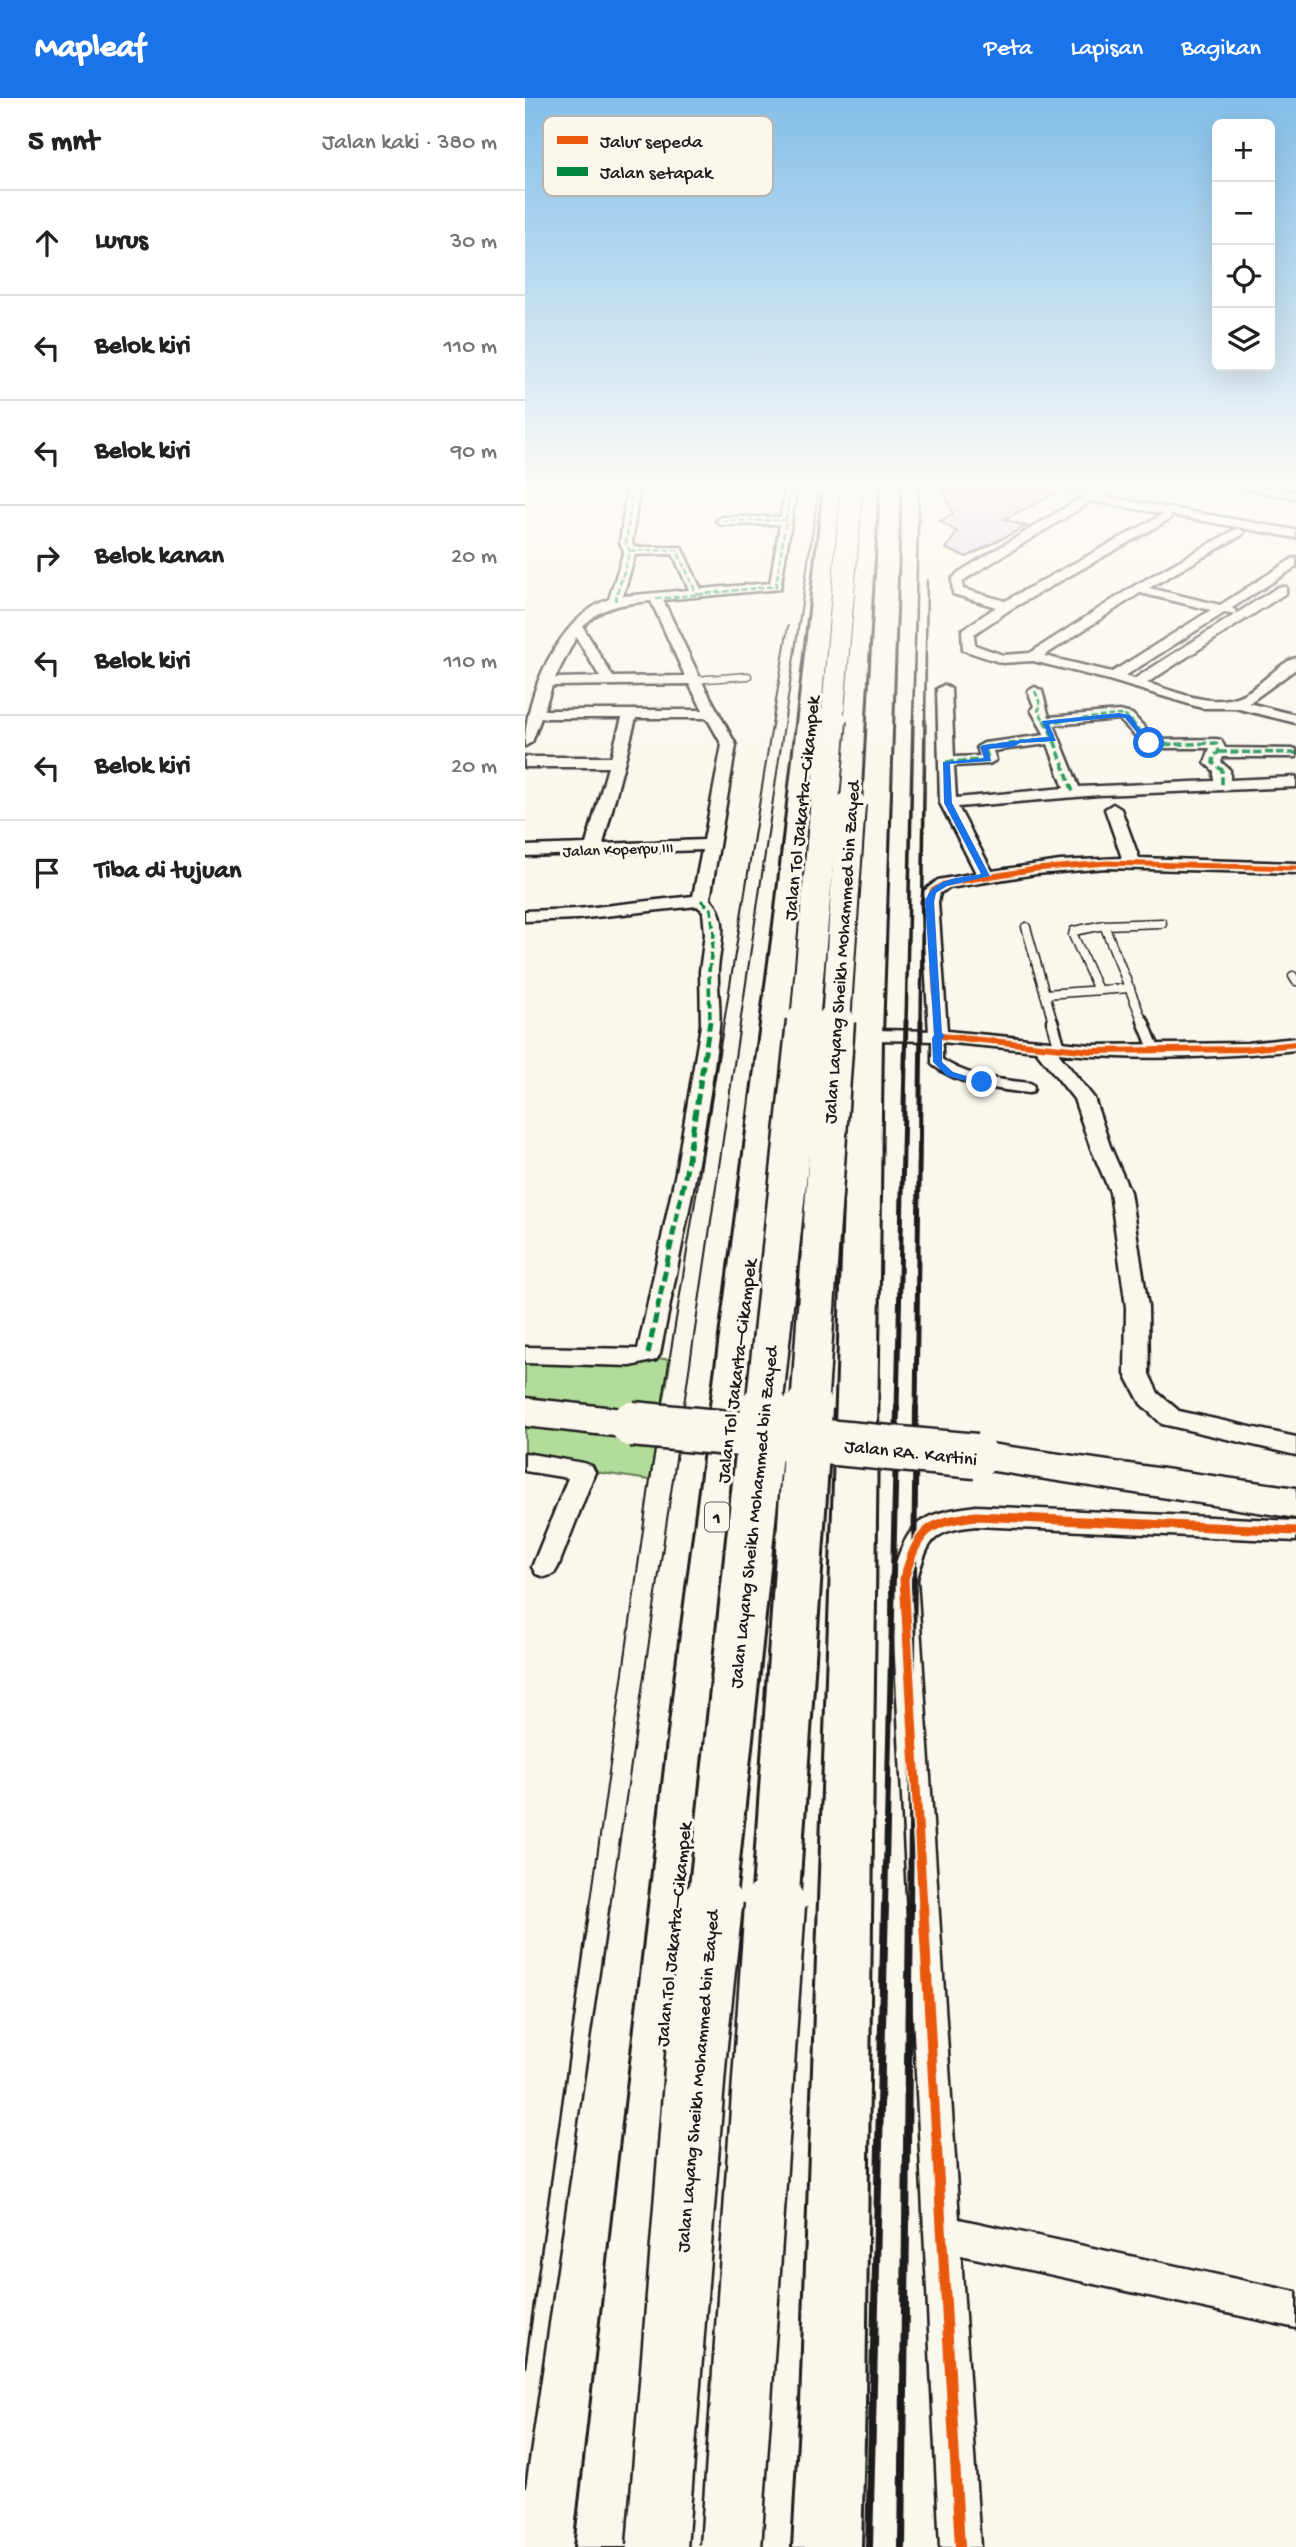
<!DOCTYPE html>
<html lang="id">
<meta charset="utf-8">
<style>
:root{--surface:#fff;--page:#f6f6f6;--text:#222;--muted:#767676;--line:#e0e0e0;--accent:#1a73e8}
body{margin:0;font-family:"Gochi Hand",sans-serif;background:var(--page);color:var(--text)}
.controls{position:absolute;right:21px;top:21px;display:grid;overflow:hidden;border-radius:10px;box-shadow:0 7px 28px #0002}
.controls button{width:63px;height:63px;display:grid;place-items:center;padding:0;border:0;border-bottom:2px solid var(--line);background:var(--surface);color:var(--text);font:35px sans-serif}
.stop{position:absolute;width:21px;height:21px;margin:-16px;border:5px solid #1a73e8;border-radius:50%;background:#fff}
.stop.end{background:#1a73e8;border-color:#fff;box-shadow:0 2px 7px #0008}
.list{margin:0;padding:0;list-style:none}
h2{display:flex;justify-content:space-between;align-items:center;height:91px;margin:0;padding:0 28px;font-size:30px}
h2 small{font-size:23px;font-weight:400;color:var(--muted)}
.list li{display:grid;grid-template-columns:46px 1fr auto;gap:21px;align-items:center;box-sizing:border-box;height:105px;padding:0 28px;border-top:2px solid var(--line)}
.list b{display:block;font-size:26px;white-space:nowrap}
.list em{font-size:23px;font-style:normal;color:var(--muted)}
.icon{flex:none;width:38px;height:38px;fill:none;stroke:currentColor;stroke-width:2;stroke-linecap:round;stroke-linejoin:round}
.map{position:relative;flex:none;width:771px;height:2449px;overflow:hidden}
header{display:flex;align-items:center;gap:42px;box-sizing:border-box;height:98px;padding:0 35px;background:var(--accent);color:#fff}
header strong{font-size:33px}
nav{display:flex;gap:38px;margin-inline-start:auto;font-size:24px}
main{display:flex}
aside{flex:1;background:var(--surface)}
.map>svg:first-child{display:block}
</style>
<header>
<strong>Mapleaf</strong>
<nav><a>Peta</a><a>Lapisan</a><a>Bagikan</a></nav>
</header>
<main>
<aside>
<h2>5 mnt<small>Jalan kaki · 380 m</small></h2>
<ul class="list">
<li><svg class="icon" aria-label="ahead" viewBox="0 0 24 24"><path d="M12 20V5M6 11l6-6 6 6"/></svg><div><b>Lurus</b></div><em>30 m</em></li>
<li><svg class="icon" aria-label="left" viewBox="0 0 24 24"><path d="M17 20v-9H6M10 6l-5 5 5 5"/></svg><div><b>Belok kiri</b></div><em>110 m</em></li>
<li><svg class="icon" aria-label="left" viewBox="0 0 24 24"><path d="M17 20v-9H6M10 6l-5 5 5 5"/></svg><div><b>Belok kiri</b></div><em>90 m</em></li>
<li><svg class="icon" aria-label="right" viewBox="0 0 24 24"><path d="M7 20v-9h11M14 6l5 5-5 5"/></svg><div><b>Belok kanan</b></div><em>20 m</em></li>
<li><svg class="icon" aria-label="left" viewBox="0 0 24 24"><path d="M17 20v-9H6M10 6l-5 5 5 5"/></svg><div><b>Belok kiri</b></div><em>110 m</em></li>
<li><svg class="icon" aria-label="left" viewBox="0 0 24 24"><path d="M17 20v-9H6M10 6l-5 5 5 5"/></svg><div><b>Belok kiri</b></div><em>20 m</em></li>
<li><svg class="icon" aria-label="arrive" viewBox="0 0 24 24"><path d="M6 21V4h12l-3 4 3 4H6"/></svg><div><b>Tiba di tujuan</b></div></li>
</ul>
</aside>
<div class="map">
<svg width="771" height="2449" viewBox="0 0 771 2449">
<rect width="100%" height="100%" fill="#fbf7ec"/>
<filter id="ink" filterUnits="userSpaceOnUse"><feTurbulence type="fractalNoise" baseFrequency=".0143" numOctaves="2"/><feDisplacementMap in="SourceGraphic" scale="14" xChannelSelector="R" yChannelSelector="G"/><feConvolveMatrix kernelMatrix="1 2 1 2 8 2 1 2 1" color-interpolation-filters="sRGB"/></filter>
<g filter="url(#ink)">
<!-- green -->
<polygon fill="#b2dc99" stroke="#677c5a" stroke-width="2" points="0,1257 146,1261 125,1382 0,1364"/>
<!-- building -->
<polygon fill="#dabdea" stroke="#1c1c1c" stroke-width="2" points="417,389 498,389 530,396 479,421 501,428 442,459 421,451 432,434 415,423 428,416"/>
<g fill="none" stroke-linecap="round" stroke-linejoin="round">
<defs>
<g id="service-far2">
<polyline points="533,389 568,400"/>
<polyline points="563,389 580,391"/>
<polyline points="169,582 223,578"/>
</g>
<g id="service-far1">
<polyline points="579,827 618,924"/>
<polyline points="501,829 528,924"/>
<polyline points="768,878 771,883"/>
<polyline points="573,892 548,837 549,833 579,827 637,825"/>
<polyline points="520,896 605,890"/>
</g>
<g id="service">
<polyline points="527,923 535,950"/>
<polyline points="618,923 630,953"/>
<polyline points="344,937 416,938"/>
<path d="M412 940V964C439 984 471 986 504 990"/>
</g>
<g id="minor">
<path d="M102 389H114L107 445 109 449H156L176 491 245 485 255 426 197 427 191 423 197 419H256L260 389H272L255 491 138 502 176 582 211 647 185 801C205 819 195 847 193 871 192 891 196 911 194 930 181 1040 156 1148 135 1256L131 1262 106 1268 0 1265V1249L113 1251 151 1074 176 927 175 873 180 836 178 813 172 808 52 821 0 823V813L52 811 168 798 177 752 0 758V748L61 746 83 669H0V659H86L97 620H16L7 644 0 648C0 597 33 520 84 501L99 453 95 445ZM148 456 164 492 98 498 110 457ZM126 503 160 578 88 579 58 529C76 507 99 506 126 503ZM51 539 75 579 30 580ZM164 586 178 612H19L27 588ZM111 620H182L197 647 179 742 78 746Z"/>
<path d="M574 389H588L576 398 771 432V440L646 417 645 421 486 511 449 536 450 547 478 557 505 555 609 488 713 430 719 434 717 437 624 490 695 507 767 461 771 460V469L707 510 711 513 710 516 699 515 600 578 609 581 753 489H761V495L622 585C660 596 696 616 731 588 743 579 757 564 771 560V571L724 605 771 617V625L710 610H677L584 582 508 563 477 565 438 552 437 532 471 509 428 496 427 481 434 474ZM567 403 639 416 480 503 438 491 437 485 442 480ZM615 495 686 512 587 574 519 558Z"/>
<polygon points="708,389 740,389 771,394 771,400"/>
<path d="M419 587 426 591 429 659 455 658 452 649 459 645 520 637 506 612 509 608 503 593 510 589 517 593 524 619 594 613 607 616 631 642 691 641 696 642 700 650 771 651V659H698L696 664 705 672V682L771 679V689L574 697 433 709 467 773 535 763 597 760 580 711 588 706 596 711 614 760 771 765V775L581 770 511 776 424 790 415 795 413 804 422 933 567 947 722 945 771 940V952C693 960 611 963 533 955L569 1000 585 1048 605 1094 623 1209 624 1276 633 1295 654 1313 771 1339V1357L637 1326 616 1306 600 1276 601 1209 585 1094 565 1048 549 1001 511 953 416 944 404 936 397 804 399 793 413 782 451 775 415 705 412 591ZM594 621 622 650H685L680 665 689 673V683L554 689 529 627ZM523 646 539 690 431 700 429 668 464 666 471 662 468 653Z"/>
<polygon points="0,1355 58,1365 67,1368 70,1374 33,1469 29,1476 20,1479 11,1476 7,1469 43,1380 0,1373"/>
<path d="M451 1408 771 1423V1443L451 1428C408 1433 404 1440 392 1481L434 2121 771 2194V2230L436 2157 455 2449H415L366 1481C383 1424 392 1416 451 1408Z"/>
</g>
<g id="primary">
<polygon points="0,1300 107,1312 121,1316 127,1326 121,1336 107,1340 0,1328"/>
<polygon points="451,1344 771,1390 771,1420 437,1368 431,1358 437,1348"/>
</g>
<g id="motorway">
<polygon points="299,389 318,389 279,811 197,1574 118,2449 50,2449 151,1574 251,811"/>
<polygon points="356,389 375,389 357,937 340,2306 336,2449 268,2449 276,2306 325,937"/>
</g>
</defs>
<!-- service-far2 casing -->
<use href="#service-far2" stroke="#1c1c1c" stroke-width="9"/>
<!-- service-far1 casing -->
<use href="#service-far1" stroke="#1c1c1c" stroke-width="11"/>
<!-- service casing -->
<use href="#service" stroke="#1c1c1c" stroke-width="15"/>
<!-- minor casing -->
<use href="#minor" stroke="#1c1c1c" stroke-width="5"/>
<!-- primary casing -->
<use href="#primary" stroke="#1c1c1c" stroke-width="5"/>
<!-- motorway casing -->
<use href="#motorway" stroke="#1c1c1c" stroke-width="6"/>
<!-- service-far2 -->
<use href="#service-far2" stroke="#fbf7ec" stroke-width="6"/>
<!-- service-far1 -->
<use href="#service-far1" stroke="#fbf7ec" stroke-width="8"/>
<!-- service -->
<use href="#service" stroke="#fbf7ec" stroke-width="10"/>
<!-- minor -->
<use href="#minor" fill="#fbf7ec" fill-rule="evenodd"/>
<!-- primary -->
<use href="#primary" fill="#fbf7ec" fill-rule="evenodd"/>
<!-- motorway -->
<use href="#motorway" fill="#fbf7ec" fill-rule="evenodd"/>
<!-- tram-far1 -->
<g stroke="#1c1c1c" stroke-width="2">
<polyline points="65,1809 125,1382 263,528"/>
<polyline points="85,1809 294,389"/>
</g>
<!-- tram -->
<g stroke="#1c1c1c" stroke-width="2.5">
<polyline points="0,2269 65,1807"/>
<polyline points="0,2388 85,1807"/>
</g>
<!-- rail-far4 -->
<g stroke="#1c1c1c" stroke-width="2.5">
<polyline points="388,624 394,389"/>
<polyline points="400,624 402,482"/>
</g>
<!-- rail-far3 -->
<g stroke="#1c1c1c" stroke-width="3.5">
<polyline points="381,924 388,622"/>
<polyline points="396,924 400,622"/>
</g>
<!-- rail-far2 -->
<g stroke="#1c1c1c" stroke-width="5">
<polyline points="372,1311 381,923"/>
<polyline points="391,1311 396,923"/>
</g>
<!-- rail-far1 -->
<g stroke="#1c1c1c" stroke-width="6">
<polyline points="360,1809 372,1309"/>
<polyline points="385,1809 391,1309"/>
</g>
<!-- rail -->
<g stroke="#1c1c1c" stroke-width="8">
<polyline points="344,2449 360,1807"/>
<polyline points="377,2449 385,1807"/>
</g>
<defs>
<polyline id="primary-bridge" points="107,1326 451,1358"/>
<polyline id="motorway-bridge-far4" points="307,624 327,389"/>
<g id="motorway-bridge-far3">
<polyline points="280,924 307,622"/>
<polyline points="311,924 326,706"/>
</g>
<g id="motorway-bridge-far2">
<polyline points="239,1311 280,923"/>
<polyline points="284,1311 311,923"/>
</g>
<g id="motorway-bridge-far1">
<polyline points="186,1809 239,1309"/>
<polyline points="250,1809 284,1309"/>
</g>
<g id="motorway-bridge">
<polyline points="132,2449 172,1946 187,1807"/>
<polyline points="206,2449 250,1807"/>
</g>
</defs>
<!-- primary-bridge casing -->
<use href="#primary-bridge" stroke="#1c1c1c" stroke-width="49" stroke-linecap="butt"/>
<!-- motorway-bridge-far4 casing -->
<use href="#motorway-bridge-far4" stroke="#1c1c1c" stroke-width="24" stroke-linecap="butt"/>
<!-- motorway-bridge-far3 casing -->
<use href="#motorway-bridge-far3" stroke="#1c1c1c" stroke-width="32" stroke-linecap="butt"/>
<!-- motorway-bridge-far2 casing -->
<use href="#motorway-bridge-far2" stroke="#1c1c1c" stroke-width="41" stroke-linecap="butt"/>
<!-- motorway-bridge-far1 casing -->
<use href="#motorway-bridge-far1" stroke="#1c1c1c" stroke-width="52" stroke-linecap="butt"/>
<!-- motorway-bridge casing -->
<use href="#motorway-bridge" stroke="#1c1c1c" stroke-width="65" stroke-linecap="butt"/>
<!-- primary-bridge -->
<use href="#primary-bridge" stroke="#fbf7ec" stroke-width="44"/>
<!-- motorway-bridge-far4 -->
<use href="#motorway-bridge-far4" stroke="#fbf7ec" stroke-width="22"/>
<!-- motorway-bridge-far3 -->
<use href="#motorway-bridge-far3" stroke="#fbf7ec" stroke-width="28"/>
<!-- motorway-bridge-far2 -->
<use href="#motorway-bridge-far2" stroke="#fbf7ec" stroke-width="36"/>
<!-- motorway-bridge-far1 -->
<use href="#motorway-bridge-far1" stroke="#fbf7ec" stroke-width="46"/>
<!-- motorway-bridge -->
<use href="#motorway-bridge" stroke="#fbf7ec" stroke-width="60"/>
<!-- quiet-far2 -->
<g stroke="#00873e" stroke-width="2.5" stroke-dasharray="6 2.5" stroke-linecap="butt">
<polyline points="197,423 261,422"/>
<polyline points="105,453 152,452 172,497"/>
<polyline points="131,501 251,488 266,389"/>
<polyline points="90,503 105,453 101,445 108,389"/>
<polyline points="510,593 516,608 513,612 520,624"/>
<polyline points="523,624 594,617 602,619 606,624"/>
</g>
<!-- quiet-far1 -->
<g stroke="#00873e" stroke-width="3.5" stroke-dasharray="8 3.5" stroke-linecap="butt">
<polyline points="519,622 528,639 548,694"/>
<polyline points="605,622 627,647 691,645 694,654 689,658 688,665 697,672 697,687"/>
<polyline points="520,624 541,622"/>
<polyline points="694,654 771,655"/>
<polyline points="421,664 464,662 459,649 528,641"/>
<polyline points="176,802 186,811 189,836 184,873 185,924"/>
</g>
<!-- quiet -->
<polyline stroke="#00873e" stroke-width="5" stroke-dasharray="10 5" stroke-linecap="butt" points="123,1256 161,1074 185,923"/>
<defs>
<polyline id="cycleway-far3" points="412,924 405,804 407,793 419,786 511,771 581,765 771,770"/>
<polyline id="cycleway-far2" points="412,923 413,936 416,938 567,953 722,951 771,946"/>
<path id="cycleway-far1" d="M398 1809 379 1481C393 1433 401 1424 451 1418L771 1433"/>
<polyline id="cycleway" points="398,1807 435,2449"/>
</defs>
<!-- cycleway-far3 casing -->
<use href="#cycleway-far3" stroke="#fbf7ec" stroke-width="9"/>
<!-- cycleway-far2 casing -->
<use href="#cycleway-far2" stroke="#fbf7ec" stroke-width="10"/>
<!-- cycleway-far1 casing -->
<use href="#cycleway-far1" stroke="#fbf7ec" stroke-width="13"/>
<!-- cycleway casing -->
<use href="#cycleway" stroke="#fbf7ec" stroke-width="15"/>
<!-- cycleway-far3 -->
<use href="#cycleway-far3" stroke="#e8590c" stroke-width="5"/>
<!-- cycleway-far2 -->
<use href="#cycleway-far2" stroke="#e8590c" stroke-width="6"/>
<!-- cycleway-far1 -->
<use href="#cycleway-far1" stroke="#e8590c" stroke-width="9"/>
<!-- cycleway -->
<use href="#cycleway" stroke="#e8590c" stroke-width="10"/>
</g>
</g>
<!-- sky -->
<linearGradient id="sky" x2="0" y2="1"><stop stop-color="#83bfea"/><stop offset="0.53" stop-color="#fdfbf6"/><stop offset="1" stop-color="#fdfbf6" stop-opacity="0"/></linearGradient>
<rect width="771" height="732" fill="url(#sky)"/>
<!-- route -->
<path fill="#1a73e8" d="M594 615 605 617 626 646H621L600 620 594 619 524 626 531 643 495 645 489 649 463 651 466 663 425 666 427 705 465 778 422 788 411 795 409 804 417 935 420 938 417 941V964L428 974 462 984 457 987 422 978 408 964 407 940 409 937 400 804C407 779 435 780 456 776L419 705 418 664 459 660 455 649 458 647C482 645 500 640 524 639L517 623Z"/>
<g text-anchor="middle" stroke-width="6" stroke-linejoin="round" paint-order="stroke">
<!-- far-street labels -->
<g font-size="16" fill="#1c1c1c" stroke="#fbf7ec">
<text transform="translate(93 750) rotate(-2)" y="6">Jalan Koperpu III</text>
</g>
<!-- shield labels -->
<rect fill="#fbf7ec" stroke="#5f5e5a" stroke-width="2" x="180" y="1404.5" width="24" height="29" rx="5"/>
<g font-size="18" font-weight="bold" fill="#1c1c1c">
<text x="192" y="1425">1</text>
</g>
<!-- street labels -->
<g font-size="19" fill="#1c1c1c" stroke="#fbf7ec">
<text transform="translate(275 710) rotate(-84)" y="7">Jalan Tol Jakarta–Cikampek</text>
<text transform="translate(315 854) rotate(-86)" y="7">Jalan Layang Sheikh Mohammed bin Zayed</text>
<text transform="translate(210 1273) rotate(-83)" y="7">Jalan Tol Jakarta–Cikampek</text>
<text transform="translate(386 1353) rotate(6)" y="7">Jalan RA. Kartini</text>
<text transform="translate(227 1419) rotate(-84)" y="7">Jalan Layang Sheikh Mohammed bin Zayed</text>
<text transform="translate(147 1836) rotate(-84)" y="7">Jalan Tol Jakarta–Cikampek</text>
<text transform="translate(171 1983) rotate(-85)" y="7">Jalan Layang Sheikh Mohammed bin Zayed</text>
</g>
</g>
<!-- legend -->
<rect x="18" y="18" width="230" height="80" rx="10" fill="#fbf7ec" stroke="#b8b5ae" stroke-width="2"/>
<rect x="32" y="38" width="31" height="8" fill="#e8590c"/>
<rect x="32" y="69" width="31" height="9" fill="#00873e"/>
<g font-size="19" fill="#1c1c1c">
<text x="75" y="49">Jalur sepeda</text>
<text x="75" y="80">Jalan setapak</text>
</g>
</svg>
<div class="controls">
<button>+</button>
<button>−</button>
<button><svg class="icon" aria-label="locate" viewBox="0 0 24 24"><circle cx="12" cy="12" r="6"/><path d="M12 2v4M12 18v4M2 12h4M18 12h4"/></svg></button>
<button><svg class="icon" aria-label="layers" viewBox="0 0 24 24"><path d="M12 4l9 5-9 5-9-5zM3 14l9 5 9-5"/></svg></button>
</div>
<div class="stop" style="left:624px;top:645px"></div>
<div class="stop end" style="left:457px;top:984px"></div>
</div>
</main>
